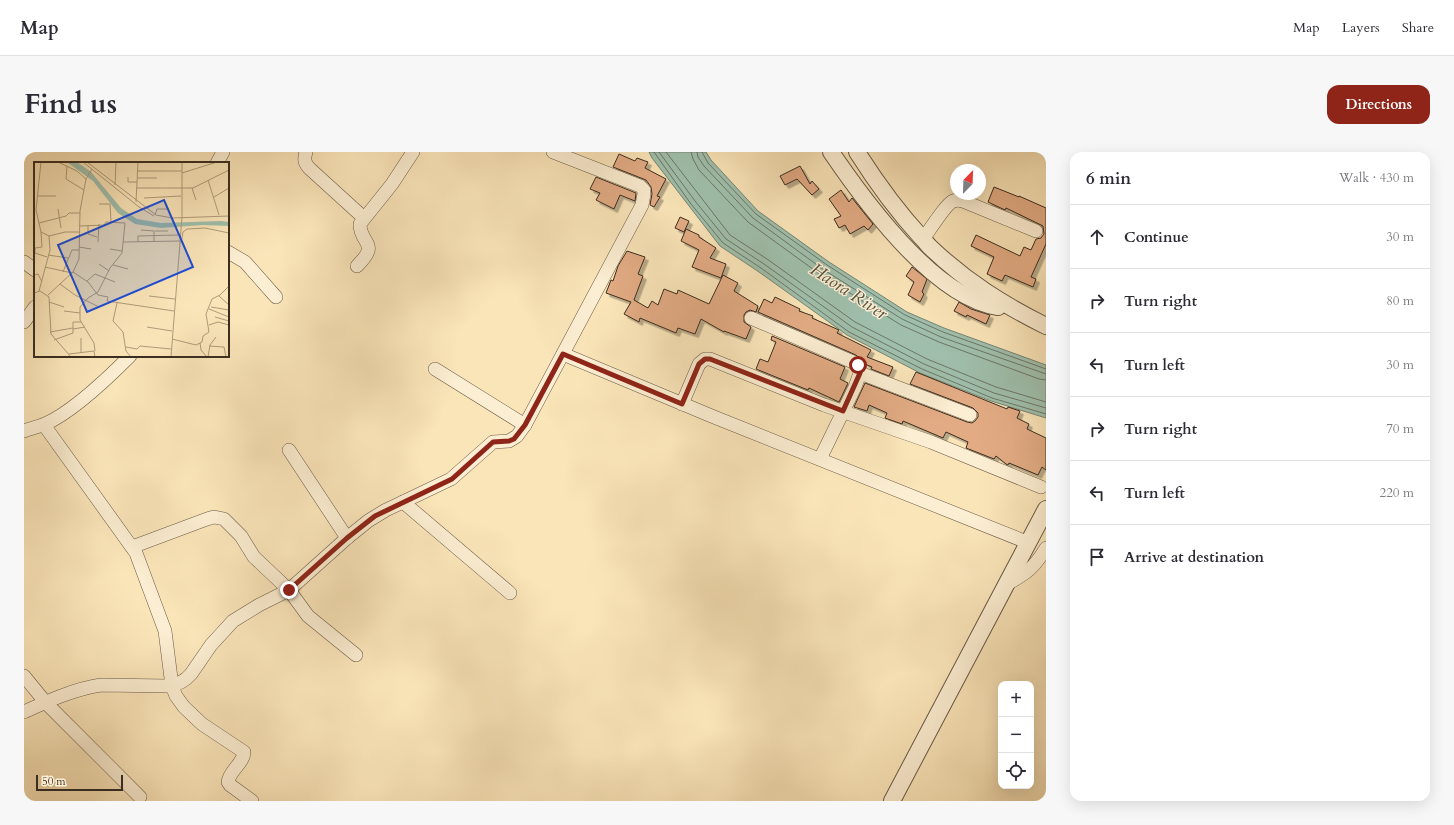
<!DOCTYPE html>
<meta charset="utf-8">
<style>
:root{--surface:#fff;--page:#f7f7f7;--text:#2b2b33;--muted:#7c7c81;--line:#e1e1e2;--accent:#8f2418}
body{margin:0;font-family:Cardo,serif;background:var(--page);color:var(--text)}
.controls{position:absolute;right:12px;bottom:12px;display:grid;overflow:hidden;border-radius:8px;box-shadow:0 4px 16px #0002}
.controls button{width:36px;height:36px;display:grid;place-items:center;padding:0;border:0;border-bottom:1px solid var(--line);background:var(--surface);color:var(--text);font:20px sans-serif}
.compass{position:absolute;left:926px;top:12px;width:36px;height:36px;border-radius:50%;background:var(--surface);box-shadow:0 4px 16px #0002;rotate:23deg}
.scale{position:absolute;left:12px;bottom:10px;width:87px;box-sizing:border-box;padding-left:4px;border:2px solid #3b2d1f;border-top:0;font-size:11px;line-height:14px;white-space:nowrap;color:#3b2d1f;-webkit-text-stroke:3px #fceed2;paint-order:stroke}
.stop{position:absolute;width:12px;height:12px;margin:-9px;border:3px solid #8f2418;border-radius:50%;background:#fff}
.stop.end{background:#8f2418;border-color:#fff;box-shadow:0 1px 4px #0008}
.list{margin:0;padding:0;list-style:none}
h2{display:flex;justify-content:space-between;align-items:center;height:52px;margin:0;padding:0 16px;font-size:17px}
h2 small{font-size:13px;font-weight:400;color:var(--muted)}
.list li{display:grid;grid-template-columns:26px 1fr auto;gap:12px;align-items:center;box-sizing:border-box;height:64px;padding:0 16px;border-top:1px solid var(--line)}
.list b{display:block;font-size:15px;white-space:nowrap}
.list em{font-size:13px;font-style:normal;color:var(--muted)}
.icon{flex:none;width:22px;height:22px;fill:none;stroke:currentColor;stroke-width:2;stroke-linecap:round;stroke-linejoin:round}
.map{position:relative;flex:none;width:1022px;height:649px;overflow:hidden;border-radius:12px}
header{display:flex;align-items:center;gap:24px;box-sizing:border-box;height:56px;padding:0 20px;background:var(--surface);border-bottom:1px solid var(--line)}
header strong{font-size:19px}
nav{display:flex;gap:22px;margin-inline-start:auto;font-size:14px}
.intro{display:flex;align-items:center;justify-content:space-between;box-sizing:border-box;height:96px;padding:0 24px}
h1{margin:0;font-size:28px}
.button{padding:10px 18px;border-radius:12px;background:var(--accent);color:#fff;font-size:14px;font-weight:700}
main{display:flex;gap:24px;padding:0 24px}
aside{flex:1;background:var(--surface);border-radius:12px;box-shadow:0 4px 16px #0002}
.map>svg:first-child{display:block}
</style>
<header>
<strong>Map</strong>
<nav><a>Map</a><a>Layers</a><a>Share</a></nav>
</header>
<div class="intro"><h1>Find us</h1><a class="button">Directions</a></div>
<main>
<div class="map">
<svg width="1022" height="649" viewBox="0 0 1022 649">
<defs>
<filter id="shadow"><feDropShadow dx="3.5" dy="3.5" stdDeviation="0" flood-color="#0004"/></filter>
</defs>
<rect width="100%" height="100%" fill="#fae5b9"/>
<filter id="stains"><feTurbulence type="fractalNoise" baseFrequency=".005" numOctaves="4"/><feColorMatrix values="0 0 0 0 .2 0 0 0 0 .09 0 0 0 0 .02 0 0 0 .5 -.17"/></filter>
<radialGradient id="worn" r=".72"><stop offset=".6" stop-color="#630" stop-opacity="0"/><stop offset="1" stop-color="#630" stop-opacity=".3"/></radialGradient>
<!-- water -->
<polygon fill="#9fbfac" stroke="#778574" points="625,0 682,0 687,8 734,59 805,110 883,160 920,176 1022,213 1022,266 967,249 896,221 823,183 735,120 696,94 628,6"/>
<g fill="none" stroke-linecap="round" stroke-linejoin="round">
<!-- shore -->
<g stroke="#6d7666" stroke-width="1">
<polyline points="630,0 667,52 699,91 737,116 825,180 898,217 968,246 1022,262"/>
<polyline points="635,0 671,49 702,87 740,112 828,175 900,212 970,241 1022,256"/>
<polyline points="642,0 706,83 743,107 831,170 903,207 972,235 1022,250"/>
<polyline points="667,0 669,7 675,18 724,70 797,123 877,173 915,190 1015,227 1022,228"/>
<polyline points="673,0 674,5 680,14 729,66 800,118 878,167 917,185 1022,222"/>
<polyline points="678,0 684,11 732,62 803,113 881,163 919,180 1022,217"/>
</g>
</g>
<!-- building -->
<g fill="#e2ab84" stroke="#3b2d1f" filter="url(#shadow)">
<polygon points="595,2 611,9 613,6 624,10 621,16 642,27 633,44 636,45 630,55 626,53 628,42 627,35 622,28 589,15"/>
<polygon points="776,14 786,32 788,29 795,37 788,43 773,27 761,33 756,24"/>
<polygon points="572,25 612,41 611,49 596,43 590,57 572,48 576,41 566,37"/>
<polygon points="970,35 995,45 995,44 1022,56 1022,92 1007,125 1012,127 1009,135 981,123 978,129 963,122 970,105 947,94 952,83 996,104 1000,95 1007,98 1012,87 1017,86 1020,82 1019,74 1015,72 982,56 981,58 964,50"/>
<polygon points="817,38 825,50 828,46 849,72 844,78 840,74 826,82 821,73 815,76 810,67 817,64 805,47"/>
<polygon points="656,65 665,69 660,80 651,76"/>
<polygon points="662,77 675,83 675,85 692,96 686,106 702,112 697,126 668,115 675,98 657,89"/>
<polygon points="603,99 621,105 614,122 619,124 610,148 624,156 628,149 634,153 640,137 653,142 654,138 685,152 699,123 714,131 710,139 734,154 732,160 726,158 722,160 720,163 720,170 727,175 722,187 700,179 700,180 677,167 671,182 654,176 652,181 616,166 615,170 600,162 607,150 582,141 587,128 589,129 594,114"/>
<polygon points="888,115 903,127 898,140 900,142 896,150 884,143 890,130 882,124"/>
<polygon points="751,145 776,157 775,159 789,164 788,166 815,178 813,181 847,198 843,205 869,215 865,224 847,217 848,215 843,213 832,203 734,160 740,147 748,151"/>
<polygon points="935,150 947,157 966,163 962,172 943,163 942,165 930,159"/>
<polygon points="748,184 821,215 816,227 824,231 815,250 785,236 784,238 732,217 736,207 744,210 752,190 747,188"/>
<polygon points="892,220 983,257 984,255 996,259 993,266 1005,272 1003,277 1022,286 1022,318 1018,315 1014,323 985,311 984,313 982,312 972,304 970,307 942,296 944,290 922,280 919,286 879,269 878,272 861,266 863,261 845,253 843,259 830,255 841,231 943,270 948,271 951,269 954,265 954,261 949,256 886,232"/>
</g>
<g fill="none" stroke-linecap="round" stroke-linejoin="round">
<defs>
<g id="minor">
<path d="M282 0C280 7 280 10 285 16L340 66"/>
<polyline points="193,11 199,0"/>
<path d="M899 87C905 79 922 52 929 49 932 48 936 48 939 49L1012 79"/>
<polyline points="204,100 221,110 252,145"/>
<polyline points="0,110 11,118"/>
<path d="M333 114C357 90 336 93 336 72L368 32 389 0"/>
<polyline points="727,166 829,210 836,217 836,221 831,235 796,307"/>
<polyline points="0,170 11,155"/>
<polyline points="539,202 690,265 1005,391"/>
<polyline points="411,217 501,273"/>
<polyline points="836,221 946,263"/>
<polyline points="658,252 675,212 681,207 686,207 800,253 907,290 1017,335"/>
<path d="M20 273 112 401 141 479 148 534 152 544 160 555 178 572 220 600C220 611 205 619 204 630L206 633 228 649"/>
<path d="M0 279C7 276 14 275 21 272 49 260 84 226 106 204"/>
<polyline points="265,298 323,386"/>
<polyline points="379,350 486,441"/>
<polyline points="108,395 183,367 190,365 200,367 217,384 230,405 265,438 284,464 332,503"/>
<path d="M983 432C1003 421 1010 416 1022 396"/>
<polyline points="0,524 22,551 116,645"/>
<path d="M0 560C24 549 50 537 77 533L144 534C153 533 161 529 167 522L187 493 209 469 235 453 265 438 323 386 344 369 362 358 427 327 469 290 485 289 493 284 501 273 618 53 620 42V38L616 34 529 0"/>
</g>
<g id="tertiary">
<path d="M807 0C841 50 911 146 974 155"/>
<path d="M833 0C852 30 873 59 897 85 901 88 903 93 907 96 943 130 978 152 1022 174"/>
<polyline points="868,649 1022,357"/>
</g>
</defs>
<!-- minor casing -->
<use href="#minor" stroke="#6b5b46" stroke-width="14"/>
<!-- tertiary casing -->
<use href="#tertiary" stroke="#6b5b46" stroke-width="18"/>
<!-- minor -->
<use href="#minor" stroke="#fceed2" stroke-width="13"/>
<!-- tertiary -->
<use href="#tertiary" stroke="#fceed2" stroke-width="16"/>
</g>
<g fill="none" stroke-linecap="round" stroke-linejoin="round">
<!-- route -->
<polyline stroke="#8f2418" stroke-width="5" points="265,438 323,386 351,364 428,327 469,290 485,289 490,287 501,273 539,202 658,252 675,212 681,207 686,207 819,259 836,221 836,217 834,213"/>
</g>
<g text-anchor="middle" stroke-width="3" stroke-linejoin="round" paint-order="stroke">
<!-- water labels -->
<g font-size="18" font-style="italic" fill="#545242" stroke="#fceed2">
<text transform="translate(825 139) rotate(33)" y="6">Haora River</text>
</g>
</g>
<!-- overview -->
<g transform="translate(10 10)">
<rect width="195" height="195" fill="#fae5b9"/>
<path d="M33 0H43L57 10 87 46 103 57 127 61 187 59 195 60V64L169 63 127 66 101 62 84 51 59 19Z" fill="#9fbfac"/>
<path fill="none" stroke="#ae9b7b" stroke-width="1" d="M24 0 43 9 52 17M49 0 105 45 120 54M53 0 122 53 138 56 195 54M33 4 32 17 50 28M104 9H148M148 11 183 0M94 15V20H103M104 16H123M174 18 185 53M81 23 82 0M103 26H159L195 8M158 26 162 38M3 34H22M180 35 195 26M110 36 147 34M102 40 104 0M65 42H76L77 60M24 47 27 66M121 53 123 47H133M5 61 32 54 35 51H46M54 63V72L63 75M46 64 70 63 72 60 91 61 88 91 76 106 64 130 54 136 46 145V158L60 181 61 189M107 68 120 69V80M121 69H134M7 70 8 85 1 86V91L13 95M15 74 31 70H45M64 80 65 62M89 80 146 79M104 80V74L144 73M147 81 149 70 153 67 171 66 195 71M45 85 57 87M76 87 88 89M14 93 34 96M65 102 75 109M79 103 94 107M11 105 38 111M29 110 38 88H45M39 110 54 120 64 133 74 135 73 139 140 149M0 113 4 112 8 120M53 119 61 112 81 120M26 122 41 133 65 145M5 129 16 88 15 74 7 70 2 48 7 0M0 131 6 129 15 135 17 172 37 195M14 133 39 110 45 97 46 49 52 17 58 7M115 134 141 137M185 134 195 143M15 140 30 145M83 141 79 159 89 170 92 189 97 195M177 145 195 148M175 147 195 155M30 149 46 151M181 155 195 159M175 163 184 160 195 163M113 165 138 169M39 167 51 165M16 170 39 166M47 176V191M138 177 162 183 168 180 169 174 175 170 172 152 178 137 186 133 195 124M20 178 39 171V160H47M166 181 167 188 173 195M175 184 190 185 192 195M92 185 103 187 106 184 137 187M35 192 60 189 61 195M137 195 148 55V0M174 195 176 183 182 175"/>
<path fill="#1d4ed8" fill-opacity="0.15" stroke="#1d4ed8" stroke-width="2" d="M130 38 159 105 53 150 24 83Z"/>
<rect width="195" height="195" fill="none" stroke="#3b2d1f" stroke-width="2"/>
</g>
<rect width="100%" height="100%" filter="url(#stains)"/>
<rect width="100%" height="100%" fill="url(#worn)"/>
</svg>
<div class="controls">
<button>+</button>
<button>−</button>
<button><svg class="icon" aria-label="locate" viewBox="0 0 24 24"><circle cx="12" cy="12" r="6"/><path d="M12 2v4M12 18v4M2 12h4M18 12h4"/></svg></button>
</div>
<svg class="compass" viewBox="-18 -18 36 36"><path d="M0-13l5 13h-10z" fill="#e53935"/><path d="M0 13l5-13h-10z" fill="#7c7c81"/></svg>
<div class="scale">50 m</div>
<div class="stop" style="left:834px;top:213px"></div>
<div class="stop end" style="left:265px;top:438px"></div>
</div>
<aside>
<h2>6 min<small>Walk · 430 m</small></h2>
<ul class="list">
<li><svg class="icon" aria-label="ahead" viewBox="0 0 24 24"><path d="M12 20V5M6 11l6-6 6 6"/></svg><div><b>Continue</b></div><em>30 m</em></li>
<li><svg class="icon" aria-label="right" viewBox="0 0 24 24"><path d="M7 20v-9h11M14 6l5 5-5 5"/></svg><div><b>Turn right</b></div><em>80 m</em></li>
<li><svg class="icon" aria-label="left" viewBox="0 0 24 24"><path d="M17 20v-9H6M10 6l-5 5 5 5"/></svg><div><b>Turn left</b></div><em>30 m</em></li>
<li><svg class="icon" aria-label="right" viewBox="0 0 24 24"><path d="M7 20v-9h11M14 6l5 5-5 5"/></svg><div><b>Turn right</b></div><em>70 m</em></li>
<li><svg class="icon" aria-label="left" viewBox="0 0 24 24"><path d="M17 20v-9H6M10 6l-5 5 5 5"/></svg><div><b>Turn left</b></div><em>220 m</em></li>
<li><svg class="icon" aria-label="arrive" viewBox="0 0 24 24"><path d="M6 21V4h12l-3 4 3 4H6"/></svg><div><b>Arrive at destination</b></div></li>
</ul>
</aside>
</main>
